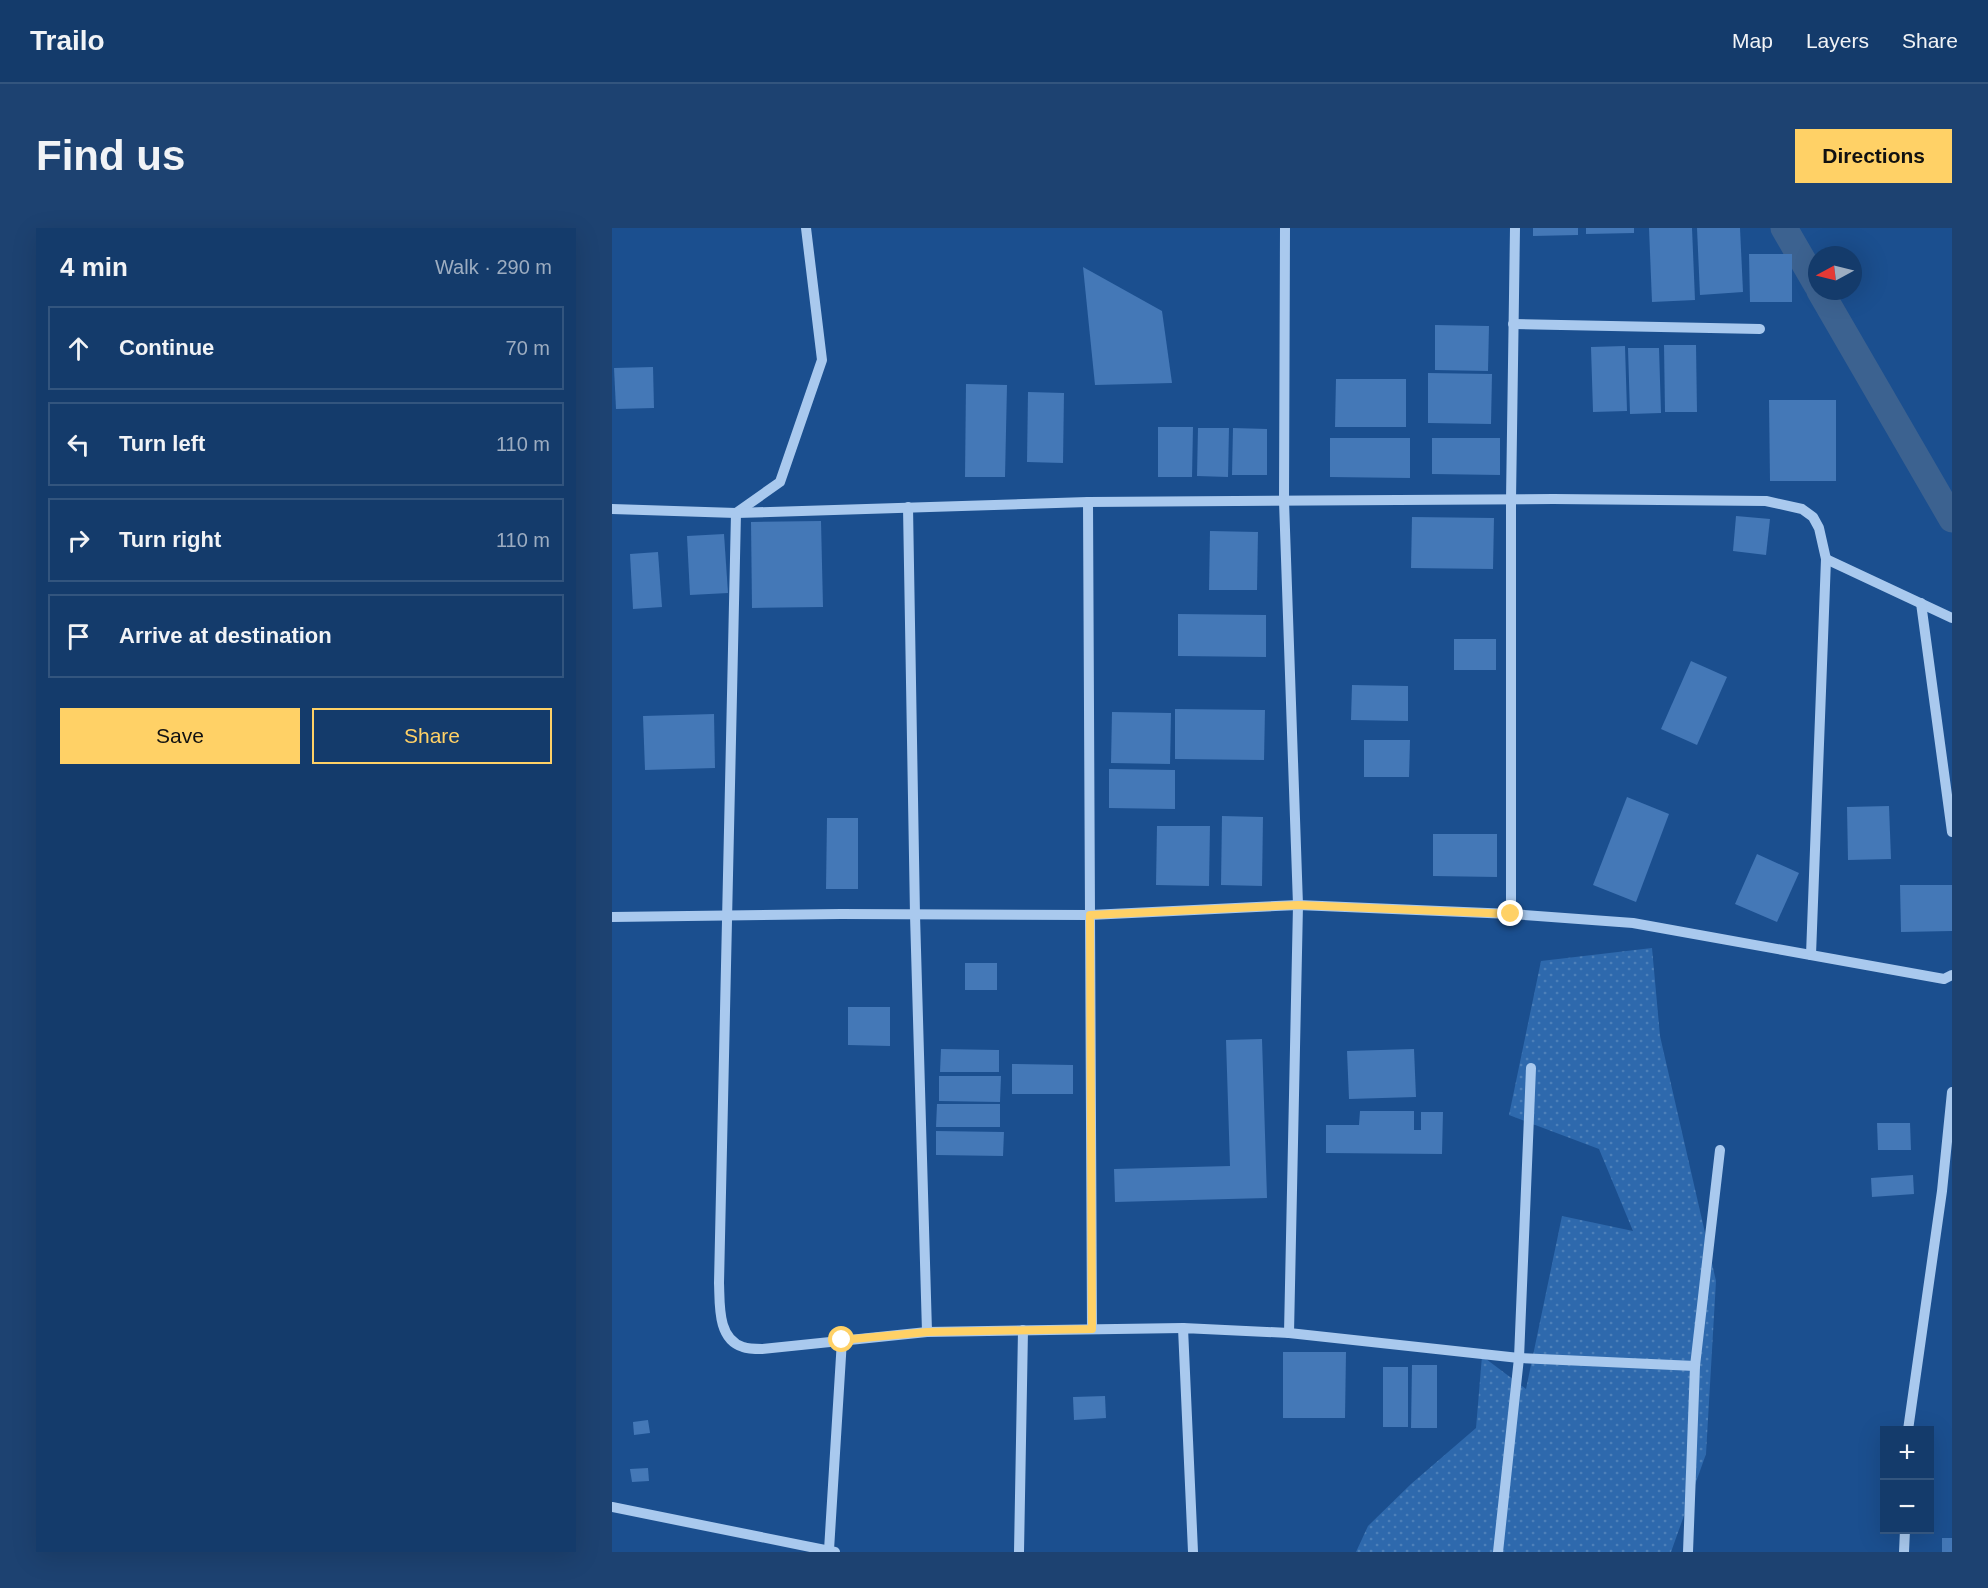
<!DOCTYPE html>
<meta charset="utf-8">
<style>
:root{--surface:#143b6b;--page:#1d4271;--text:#f1f3f6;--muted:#9dadc1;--line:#33557e;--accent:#ffd166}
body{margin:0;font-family:Arial,sans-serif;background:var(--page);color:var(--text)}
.controls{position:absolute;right:18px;bottom:18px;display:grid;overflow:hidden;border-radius:0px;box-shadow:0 6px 24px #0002}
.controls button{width:54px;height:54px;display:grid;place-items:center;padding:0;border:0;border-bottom:2px solid var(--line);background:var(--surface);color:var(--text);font:30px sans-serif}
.compass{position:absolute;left:1196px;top:18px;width:54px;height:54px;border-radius:50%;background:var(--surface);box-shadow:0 6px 24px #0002;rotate:263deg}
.stop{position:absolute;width:18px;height:18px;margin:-14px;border:4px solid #ffd166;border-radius:50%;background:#fff}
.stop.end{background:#ffd166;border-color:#fff;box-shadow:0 2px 6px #0008}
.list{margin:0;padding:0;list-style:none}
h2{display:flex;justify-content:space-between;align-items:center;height:78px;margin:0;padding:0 24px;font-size:26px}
h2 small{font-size:20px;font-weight:400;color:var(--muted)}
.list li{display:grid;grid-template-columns:39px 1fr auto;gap:18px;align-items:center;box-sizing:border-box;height:84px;margin:0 12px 12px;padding:0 12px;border:2px solid var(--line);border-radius:0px}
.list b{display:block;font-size:22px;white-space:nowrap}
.list em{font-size:20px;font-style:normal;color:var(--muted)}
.actions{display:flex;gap:12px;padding:18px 24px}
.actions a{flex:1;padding:14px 0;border:2px solid var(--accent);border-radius:0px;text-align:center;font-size:21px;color:var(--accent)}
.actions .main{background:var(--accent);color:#111}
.icon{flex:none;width:33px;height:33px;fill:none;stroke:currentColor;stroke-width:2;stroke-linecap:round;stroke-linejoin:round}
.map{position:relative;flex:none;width:1340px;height:1324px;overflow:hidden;border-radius:0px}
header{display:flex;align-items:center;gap:36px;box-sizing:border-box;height:84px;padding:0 30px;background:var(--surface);border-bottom:2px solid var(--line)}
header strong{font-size:28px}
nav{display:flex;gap:33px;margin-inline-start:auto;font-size:21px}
.intro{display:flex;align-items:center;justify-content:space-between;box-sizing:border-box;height:144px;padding:0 36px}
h1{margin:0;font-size:42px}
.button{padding:15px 27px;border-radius:0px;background:var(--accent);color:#111;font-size:21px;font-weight:700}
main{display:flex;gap:36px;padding:0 36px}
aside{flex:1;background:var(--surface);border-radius:0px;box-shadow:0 6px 24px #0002}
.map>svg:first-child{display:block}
</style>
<header>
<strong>Trailo</strong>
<nav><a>Map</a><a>Layers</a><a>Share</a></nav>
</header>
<div class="intro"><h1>Find us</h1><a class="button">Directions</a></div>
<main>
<aside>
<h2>4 min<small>Walk · 290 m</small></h2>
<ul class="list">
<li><svg class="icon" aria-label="ahead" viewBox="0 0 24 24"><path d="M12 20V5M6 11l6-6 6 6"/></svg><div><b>Continue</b></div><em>70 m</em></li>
<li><svg class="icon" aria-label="left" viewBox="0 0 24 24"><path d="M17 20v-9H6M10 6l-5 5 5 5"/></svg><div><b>Turn left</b></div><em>110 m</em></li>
<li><svg class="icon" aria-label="right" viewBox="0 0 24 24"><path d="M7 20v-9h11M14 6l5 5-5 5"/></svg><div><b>Turn right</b></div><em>110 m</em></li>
<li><svg class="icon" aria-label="arrive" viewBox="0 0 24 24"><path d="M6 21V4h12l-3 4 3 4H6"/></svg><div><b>Arrive at destination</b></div></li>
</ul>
<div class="actions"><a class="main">Save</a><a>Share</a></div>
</aside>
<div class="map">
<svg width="1340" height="1324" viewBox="0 0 1340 1324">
<defs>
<pattern id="grass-dots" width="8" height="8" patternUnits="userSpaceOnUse" patternTransform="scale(1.5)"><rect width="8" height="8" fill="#2e69ad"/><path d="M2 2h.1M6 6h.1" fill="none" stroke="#4d80b9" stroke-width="1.8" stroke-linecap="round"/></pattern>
</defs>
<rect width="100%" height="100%" fill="#1b4f8f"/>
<!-- grass -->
<polygon fill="url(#grass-dots)" points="1040,720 1048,808 1104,1053 1094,1226 1059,1324 744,1324 756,1298 799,1256 864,1200 870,1128 914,1161 950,988 1021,1003 987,921 897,887 929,733"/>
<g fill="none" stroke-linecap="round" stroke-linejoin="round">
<!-- canal -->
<g stroke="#3c6290" stroke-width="27">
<polyline points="1172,0 1205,57"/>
<polyline points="1208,63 1340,291"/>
</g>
</g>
<!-- building -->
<g fill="#4478b7">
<polygon points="921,0 966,0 966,7 921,8"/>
<polygon points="974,0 1022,0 1022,5 974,6"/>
<polygon points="1037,0 1080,0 1083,72 1040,74"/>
<polygon points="1085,0 1128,0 1131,64 1088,67"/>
<polygon points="1137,26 1180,26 1180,74 1138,74"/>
<polygon points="471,39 550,83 560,155 483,157"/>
<polygon points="823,97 877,98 876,143 823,142"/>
<polygon points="1052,117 1084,117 1085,184 1053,184"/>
<polygon points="1013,118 1015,183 981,184 979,119"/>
<polygon points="1016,120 1047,120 1049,185 1018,186"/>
<polygon points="41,139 42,180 4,181 2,140"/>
<polygon points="816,145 880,146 879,196 816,195"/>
<polygon points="724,151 794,151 794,199 723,199"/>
<polygon points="354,156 395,157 393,249 353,249"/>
<polygon points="416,164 452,165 451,235 415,234"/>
<polygon points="1157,172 1224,172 1224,253 1158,253"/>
<polygon points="546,199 581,199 580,249 546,249"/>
<polygon points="586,200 617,200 616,249 585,248"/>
<polygon points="621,200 655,201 655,247 620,247"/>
<polygon points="718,210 798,210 798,250 718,249"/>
<polygon points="820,210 888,210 888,247 820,246"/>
<polygon points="1124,288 1158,291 1154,327 1121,323"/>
<polygon points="800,289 882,290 881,341 799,340"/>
<polygon points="209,293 211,379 140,380 139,294"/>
<polygon points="598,303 646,304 645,362 597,362"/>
<polygon points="112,306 116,365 78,367 75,308"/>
<polygon points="46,324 50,379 21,381 18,326"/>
<polygon points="566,386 654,387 654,429 566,428"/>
<rect x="842" y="411" width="42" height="31"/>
<polygon points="1079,433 1115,449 1085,517 1049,501"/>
<polygon points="740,457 796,458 796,493 739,492"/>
<polygon points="563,481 653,482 652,532 563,531"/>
<polygon points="500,484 559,485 558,536 499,535"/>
<polygon points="102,486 103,540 33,542 31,488"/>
<polygon points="752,512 798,512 797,549 752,549"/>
<polygon points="497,541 563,542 563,581 497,580"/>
<polygon points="1015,569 1057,586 1024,674 981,657"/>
<polygon points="1277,578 1279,631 1236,632 1235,579"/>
<polygon points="610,588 651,589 650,658 609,657"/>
<polygon points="215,590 246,590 246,661 214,661"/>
<polygon points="545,598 598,598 597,658 544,657"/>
<polygon points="821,606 885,606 885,649 821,648"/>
<polygon points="1145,626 1187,645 1165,694 1123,676"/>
<polygon points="1288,657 1340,657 1340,703 1289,704"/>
<rect x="353" y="735" width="32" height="27"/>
<polygon points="236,779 278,779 278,818 236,817"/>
<polygon points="650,811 655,970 503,974 502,941 618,938 614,812"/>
<polygon points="329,821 387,822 387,844 328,844"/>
<polygon points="802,821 804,869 737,871 735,823"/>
<polygon points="400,836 461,837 461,866 400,866"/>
<polygon points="327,848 389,848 388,874 327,873"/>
<polygon points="325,876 388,876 388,899 324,899"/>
<polygon points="748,883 802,883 802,902 809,902 809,884 831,884 830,926 714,925 714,897 747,897"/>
<polygon points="1265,895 1298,895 1299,922 1266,922"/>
<polygon points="324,903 392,904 391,928 324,927"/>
<polygon points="1301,947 1302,966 1260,969 1259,950"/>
<polygon points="671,1124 734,1124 733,1190 671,1190"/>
<polygon points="800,1137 825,1137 825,1200 799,1200"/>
<rect x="771" y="1139" width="25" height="60"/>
<polygon points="493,1168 494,1190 462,1192 461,1169"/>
<polygon points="36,1192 38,1205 22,1207 21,1194"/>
<polygon points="36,1240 37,1253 20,1254 18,1241"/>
<rect x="1330" y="1310" width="10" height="14"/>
</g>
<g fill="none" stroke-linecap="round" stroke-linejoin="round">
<!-- minor -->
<g stroke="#a9c9ee" stroke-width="10">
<path d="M194 0 210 132 168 254 124 285 107 1055C108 1076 105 1111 131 1119 136 1121 144 1121 150 1121L315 1104"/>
<polyline points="673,0 672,273 686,677 677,1105"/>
<polyline points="901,96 1148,101"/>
<polyline points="476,274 480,1101"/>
<polyline points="296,279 303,687 315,1104 571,1100"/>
<polyline points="0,281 124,285 476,274 941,271 1154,273 1190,281 1201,289 1207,300 1214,331 1199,727"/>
<polyline points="1214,331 1340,390"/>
<polyline points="1309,375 1340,604"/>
<polyline points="899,686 899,272 903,0"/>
<polyline points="0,689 229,686 478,687 686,677 899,686 1021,695 1332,751 1340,747"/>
<polyline points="1296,1202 1330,963 1340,864"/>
<polyline points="0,1279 223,1324"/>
<polyline points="217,1322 230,1112"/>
<polyline points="407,1324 411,1102"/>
<polyline points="581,1324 571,1100 677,1105 907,1130 1083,1138"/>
<polyline points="886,1324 907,1130 919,840"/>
<polyline points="1076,1324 1083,1138 1108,922"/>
<polyline points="1292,1324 1293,1302"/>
</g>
</g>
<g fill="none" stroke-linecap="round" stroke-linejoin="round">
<!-- route -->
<polyline stroke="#ffd166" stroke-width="8" points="230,1112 315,1104 480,1101 478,687 686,677 899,686"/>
</g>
</svg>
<div class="controls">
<button>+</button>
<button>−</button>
</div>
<svg class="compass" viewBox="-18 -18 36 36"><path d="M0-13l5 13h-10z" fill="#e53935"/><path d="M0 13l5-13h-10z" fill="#9dadc1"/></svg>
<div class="stop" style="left:230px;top:1112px"></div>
<div class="stop end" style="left:899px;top:686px"></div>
</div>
</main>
